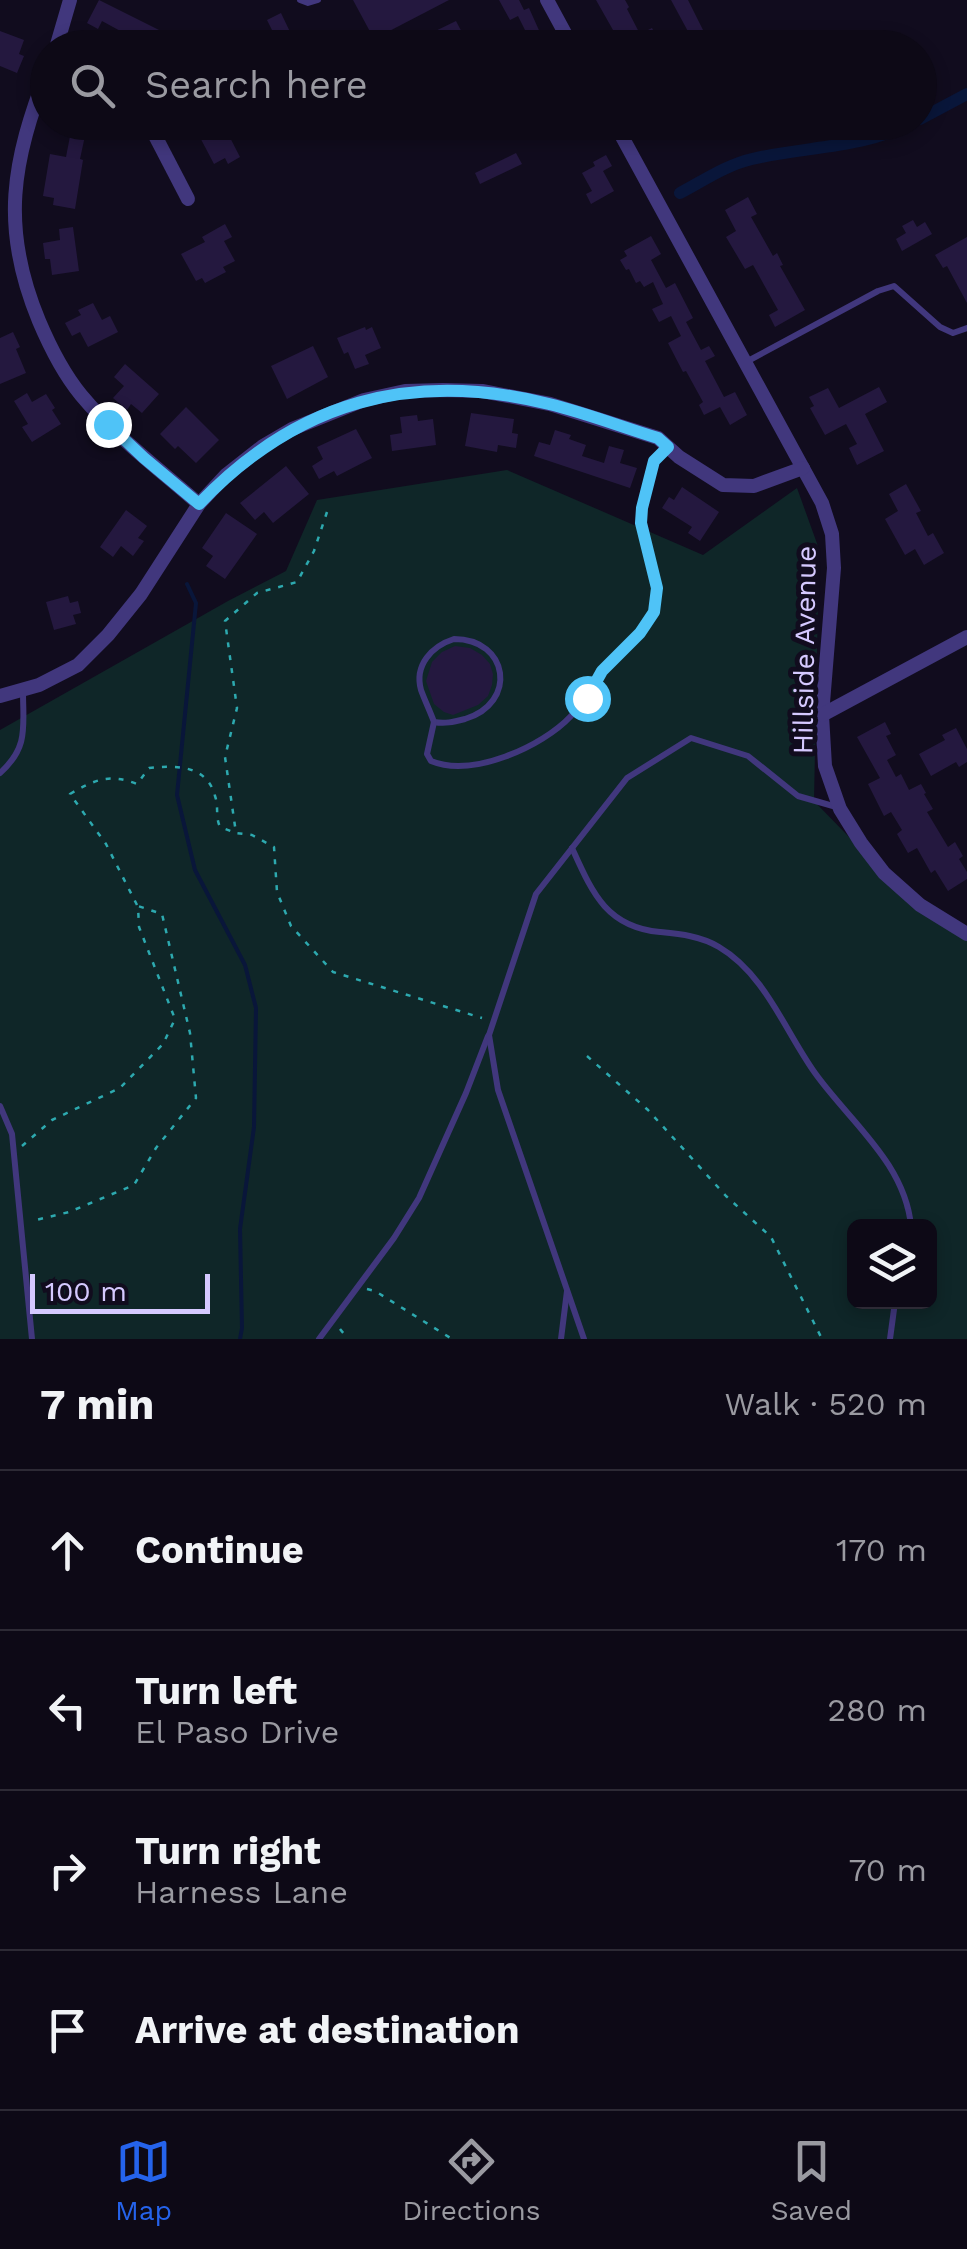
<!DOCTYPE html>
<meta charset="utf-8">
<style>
:root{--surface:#0d0916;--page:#1b1723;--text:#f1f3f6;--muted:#9a9aa1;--line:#2d2a35;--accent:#2563eb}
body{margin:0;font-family:"Work Sans",sans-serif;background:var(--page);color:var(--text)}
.controls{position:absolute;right:30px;bottom:30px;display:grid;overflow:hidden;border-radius:15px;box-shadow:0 5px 15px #0003}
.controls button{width:90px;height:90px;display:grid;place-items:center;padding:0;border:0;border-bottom:2px solid var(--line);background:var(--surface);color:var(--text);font:50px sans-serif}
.scale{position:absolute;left:30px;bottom:25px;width:180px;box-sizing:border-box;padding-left:10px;border:5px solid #d5c9ff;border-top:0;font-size:28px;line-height:35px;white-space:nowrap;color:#d5c9ff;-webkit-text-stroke:8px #110c1e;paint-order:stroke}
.stop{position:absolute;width:30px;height:30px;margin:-22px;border:8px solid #4fc3f7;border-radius:50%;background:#fff}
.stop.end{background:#4fc3f7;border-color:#fff;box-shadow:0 2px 10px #0008}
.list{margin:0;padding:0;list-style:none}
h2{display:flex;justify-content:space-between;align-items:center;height:130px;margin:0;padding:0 40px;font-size:42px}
h2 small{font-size:32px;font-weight:400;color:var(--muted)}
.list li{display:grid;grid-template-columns:65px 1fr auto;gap:30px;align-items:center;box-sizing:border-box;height:160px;padding:0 40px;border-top:2px solid var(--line)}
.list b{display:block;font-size:38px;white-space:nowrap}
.list p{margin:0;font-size:32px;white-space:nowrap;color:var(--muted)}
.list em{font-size:32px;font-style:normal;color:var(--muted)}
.icon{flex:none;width:55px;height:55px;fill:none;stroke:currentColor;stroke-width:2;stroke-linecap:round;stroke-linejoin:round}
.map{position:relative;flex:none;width:967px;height:1339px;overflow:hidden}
.search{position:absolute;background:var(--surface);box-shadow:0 5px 15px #0003;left:30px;right:30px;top:30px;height:110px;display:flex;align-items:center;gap:25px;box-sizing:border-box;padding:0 35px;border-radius:55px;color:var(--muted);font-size:38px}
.sheet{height:770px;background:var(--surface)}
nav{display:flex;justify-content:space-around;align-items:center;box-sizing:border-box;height:140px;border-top:2px solid var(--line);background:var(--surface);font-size:28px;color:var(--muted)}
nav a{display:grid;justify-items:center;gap:5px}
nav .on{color:var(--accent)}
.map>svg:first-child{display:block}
</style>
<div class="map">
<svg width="967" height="1339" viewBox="0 0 967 1339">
<rect width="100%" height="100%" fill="#110c1e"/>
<!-- green -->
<path fill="#0f2628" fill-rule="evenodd" d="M507 470 703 555 797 488 819 549 814 801 884 873 967 934V1339H0V730L228 601 286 571 317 500ZM854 1226H930V1302H854Z"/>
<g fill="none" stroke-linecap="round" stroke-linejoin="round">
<!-- stream -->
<polyline stroke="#09163a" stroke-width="4" points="187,584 196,603 177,795 195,870 245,965 256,1008 254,1127 240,1229 242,1328 240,1339"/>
<!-- canal -->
<g stroke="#09163a" stroke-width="12">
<polyline points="920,119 967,94"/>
<path d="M680 193C703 181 726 165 752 159 806 146 863 149 913 122"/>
</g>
</g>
<!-- building -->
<g fill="#24183f">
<polygon points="99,0 161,31 153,48 117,48 124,33 102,21 98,29 87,23"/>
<polygon points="353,0 449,0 374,39"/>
<polygon points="499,0 519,0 524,10 529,8 547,48 525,48 520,37 527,34 518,16 510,20"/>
<polygon points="596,0 625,0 629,7 627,9 640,34 652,28 660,44 652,48 619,48 611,31 613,30"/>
<polygon points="671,0 688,0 712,48 697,48"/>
<polygon points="281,13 292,36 300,32 307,48 288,48 286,43 280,46 267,20"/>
<polygon points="456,21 465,38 445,48 428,48 423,37"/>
<polygon points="0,31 24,40 19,54 24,56 17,73 0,66"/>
<polygon points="51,122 88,122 80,159 83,160 75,209 53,205 54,198 43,196 50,154 66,157 71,131 51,127"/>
<polygon points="200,122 222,122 240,157 228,164 225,158 214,164 194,126"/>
<polygon points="516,153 522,164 480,184 475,173"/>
<polygon points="606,155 612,166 603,171 614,191 591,204 586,194 592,191 582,173 595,166 593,162"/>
<polygon points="748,197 757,214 751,217 773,256 777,253 783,265 780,266 805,310 775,327 769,315 778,310 753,265 745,269 726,237 736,231 725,210"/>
<polygon points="913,220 917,227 925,222 932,234 902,251 896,239 906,233 902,226"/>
<polygon points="225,224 232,237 224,241 235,261 223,267 226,272 205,283 202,278 196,281 181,254 205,242 202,237"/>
<polygon points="73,227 79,271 52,275 50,259 45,259 43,243 60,240 59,229"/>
<polygon points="651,236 661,254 651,260 666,288 675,283 693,318 686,322 701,350 709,346 715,356 705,361 724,397 735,392 747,415 730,425 720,407 704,415 699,405 703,402 686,371 683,372 668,343 681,336 671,316 659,322 652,309 663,304 653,282 644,287 640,281 636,283 629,269 626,270 620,260 627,256 624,251"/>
<polygon points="967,237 967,303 947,266 943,268 935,255"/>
<polygon points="93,303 102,320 110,316 118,332 88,347 80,332 72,336 65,323 81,315 78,310"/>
<polygon points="365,327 366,330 372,327 381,348 365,355 369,364 355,369 348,352 344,354 337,338"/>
<polygon points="13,332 20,347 16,349 26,373 0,384 0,338"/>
<polygon points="313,346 328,377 287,399 271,366"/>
<polygon points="125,364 159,394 142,413 131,404 127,410 113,398 124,386 114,377"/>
<polygon points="879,387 887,402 865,414 884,451 857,465 849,448 857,444 846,424 825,435 810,408 814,406 809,397 828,388 839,408"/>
<polygon points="27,393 32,402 46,394 55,408 52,410 61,424 32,442 22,427 28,424 14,401"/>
<polygon points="186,407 219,440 196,463 178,446 175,449 160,434"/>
<polygon points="471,413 514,419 512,433 518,434 516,448 498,445 497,452 465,446"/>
<polygon points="417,415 418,421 433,419 436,445 392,451 390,435 402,433 400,417"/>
<polygon points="356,429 372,458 337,476 334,471 319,479 312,466 323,459 317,447"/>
<polygon points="555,430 571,435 569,439 586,445 582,456 604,463 609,446 624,450 620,463 637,468 630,488 534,456 539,442 550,445"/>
<polygon points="286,466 309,494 273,523 264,512 255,520 240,503"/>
<polygon points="906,484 921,511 916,513 928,536 933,533 944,553 924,565 915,549 905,555 885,519 898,511 889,494"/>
<polygon points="682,487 719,512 700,541 688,533 692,527 662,508 669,497 674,500"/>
<polygon points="126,510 147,526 138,538 144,541 133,556 121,546 113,557 100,547"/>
<polygon points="226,513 257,534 225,579 206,566 213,556 202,548"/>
<polygon points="68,596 70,603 78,601 81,613 73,615 76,624 54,630 46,602"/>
<polygon points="455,646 470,648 482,655 490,664 493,674 492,685 488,696 478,705 453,715 444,712 434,704 426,681 432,662 442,652"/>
<polygon points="885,722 891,734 886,736 896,755 887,760 896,777 901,774 909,790 921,784 926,793 924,794 933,809 927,812 948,847 955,842 963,856 959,859 967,872 967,879 948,891 935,870 931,873 917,848 908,853 897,834 902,830 891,812 884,816 868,784 880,778 857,737"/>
<polygon points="956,728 967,749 967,762 959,767 956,762 931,776 919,754 945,740 942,735"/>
</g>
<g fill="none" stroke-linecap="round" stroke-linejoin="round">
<!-- path -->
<g stroke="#2da9af" stroke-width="2.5" stroke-dasharray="5 8" stroke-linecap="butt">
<polyline points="327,512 314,551 297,582 257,593 225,621 237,708 225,757 236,833 252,835 274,847 277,892 291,926 333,972 482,1018"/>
<path d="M137 905 106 844 70 794C94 780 109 773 137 784L149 768C176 765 207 765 215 796 219 807 215 816 220 827L236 833"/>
<polyline points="587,1056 648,1110 726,1196 771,1237 822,1339"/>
<polyline points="22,1146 52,1120 120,1088 163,1044 175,1019 139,927 138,906 162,914 190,1033 196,1098 156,1148 134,1185 69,1212 32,1221"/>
<polyline points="367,1289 375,1291 452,1339"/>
<polyline points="340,1329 348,1339"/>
</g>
<!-- service -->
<g stroke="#41377d" stroke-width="6">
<polyline points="300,0 308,3 318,0"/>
<polyline points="746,362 878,291 894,286 940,327 953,333 967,328"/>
<path d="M454 639C509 639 518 703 465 719 453 722 445 724 434 722 430 711 425 701 421 690 414 665 432 646 454 639Z"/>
<path d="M434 722 427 754 431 761C472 778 542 747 571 716 585 701 593 682 606 666 624 645 652 630 657 600 661 574 644 551 641 525 640 512 644 500 647 488 651 470 654 460 667 448"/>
<path d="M0 773C29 747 23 727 23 691"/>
<path d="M572 848C592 892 606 927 660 932 680 934 701 936 719 947 765 974 785 1031 815 1073 850 1122 905 1163 911 1226"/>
<polyline points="0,1106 12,1134 32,1339"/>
<polyline points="319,1339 394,1238 419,1198 466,1093 488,1036"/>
<polyline points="561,1339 567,1291"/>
<polyline points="584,1339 498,1090 489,1035 536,894 627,778 691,738 748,756 798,796 840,808"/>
<polyline points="890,1339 895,1302"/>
</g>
<!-- minor -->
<g stroke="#41377d" stroke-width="14">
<polyline points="547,0 573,48"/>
<polyline points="56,48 70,0"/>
<path d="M48 69C12 162 0 227 39 321 50 347 63 373 81 395 115 436 159 469 199 504"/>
<polyline points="148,122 188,199"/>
<polyline points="614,122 822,503 832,534 834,568 822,715 825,766 840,809 861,843 884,873 920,905 967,934"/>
<polyline points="0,696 39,685 78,665 108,635 141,594 199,504 226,475 263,446 292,429 364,400 405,391 443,390 482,391 550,404 658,438 679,457 723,485 754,486 803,468"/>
<polyline points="822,715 967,637"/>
</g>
</g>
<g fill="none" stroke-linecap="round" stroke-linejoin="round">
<!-- route -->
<path stroke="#4fc3f7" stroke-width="12" d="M108 424 144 458 199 504C297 401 412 370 549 404 586 413 622 427 658 438L668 447 654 461 642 508 641 523 657 588 654 612 640 633 602 671 587 698"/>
</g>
<g text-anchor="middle" stroke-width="10" stroke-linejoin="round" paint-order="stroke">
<!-- street labels -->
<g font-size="28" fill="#d5c9ff" stroke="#110c1e">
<text transform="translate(804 650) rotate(-89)" y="10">Hillside Avenue</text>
</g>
</g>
</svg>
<div class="controls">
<button><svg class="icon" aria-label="layers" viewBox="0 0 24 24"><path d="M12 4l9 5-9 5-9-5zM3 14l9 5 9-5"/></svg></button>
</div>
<div class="scale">100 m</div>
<div class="stop" style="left:587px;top:698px"></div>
<div class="stop end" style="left:108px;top:424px"></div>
<div class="search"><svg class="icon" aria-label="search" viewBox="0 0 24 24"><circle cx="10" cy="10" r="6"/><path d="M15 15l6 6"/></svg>Search here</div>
</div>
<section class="sheet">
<h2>7 min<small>Walk · 520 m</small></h2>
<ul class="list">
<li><svg class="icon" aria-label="ahead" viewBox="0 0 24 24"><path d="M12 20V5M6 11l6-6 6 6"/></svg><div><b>Continue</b></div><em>170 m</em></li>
<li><svg class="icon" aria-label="left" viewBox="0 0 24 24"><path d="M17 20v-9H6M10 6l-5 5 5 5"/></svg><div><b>Turn left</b><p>El Paso Drive</p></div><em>280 m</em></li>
<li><svg class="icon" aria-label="right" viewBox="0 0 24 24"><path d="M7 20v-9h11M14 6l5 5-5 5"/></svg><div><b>Turn right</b><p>Harness Lane</p></div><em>70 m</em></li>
<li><svg class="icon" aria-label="arrive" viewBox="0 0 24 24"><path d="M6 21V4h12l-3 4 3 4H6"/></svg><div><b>Arrive at destination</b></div></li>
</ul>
</section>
<nav>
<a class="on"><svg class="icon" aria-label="map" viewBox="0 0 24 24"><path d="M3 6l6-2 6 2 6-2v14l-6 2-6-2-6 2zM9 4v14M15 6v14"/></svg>Map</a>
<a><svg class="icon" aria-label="directions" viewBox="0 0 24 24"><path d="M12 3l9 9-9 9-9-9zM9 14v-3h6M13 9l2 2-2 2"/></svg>Directions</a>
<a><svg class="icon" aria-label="saved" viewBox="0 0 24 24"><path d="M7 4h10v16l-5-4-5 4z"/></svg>Saved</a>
</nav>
